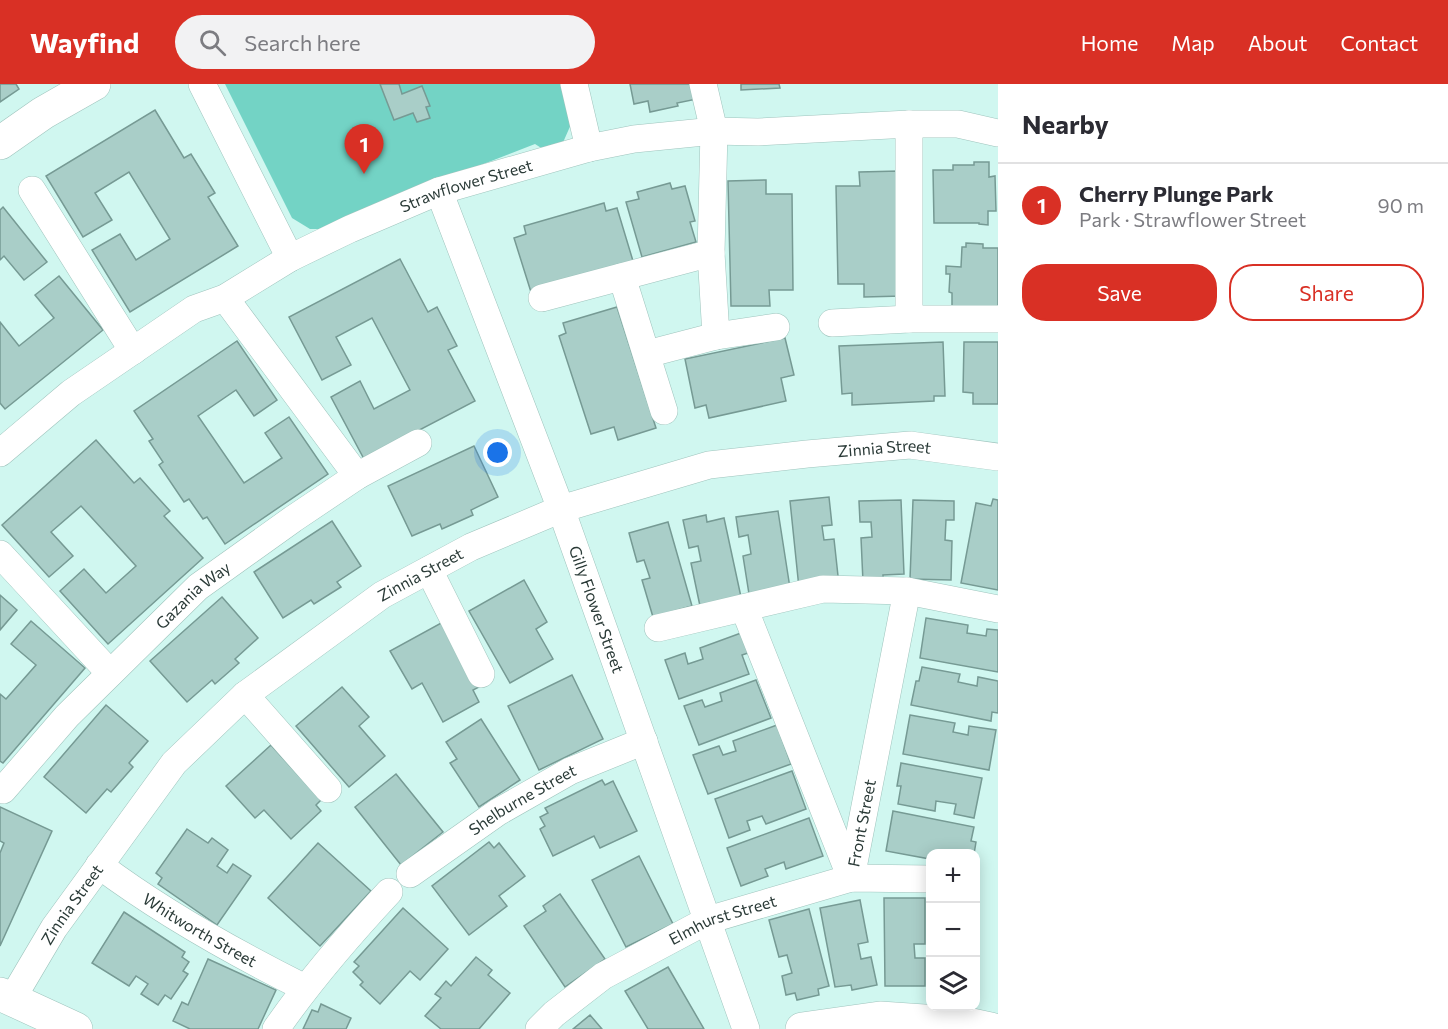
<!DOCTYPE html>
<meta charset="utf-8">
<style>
:root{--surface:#fff;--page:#f2f2f3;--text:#2b2b33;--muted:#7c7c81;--line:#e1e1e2;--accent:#d93025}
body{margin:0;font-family:Commissioner,sans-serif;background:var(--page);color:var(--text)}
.controls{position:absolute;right:18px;bottom:18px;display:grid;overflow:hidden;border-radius:12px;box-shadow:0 3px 15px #0003}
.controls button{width:54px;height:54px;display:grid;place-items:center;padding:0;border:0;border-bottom:2px solid var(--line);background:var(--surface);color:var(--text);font:30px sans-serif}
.you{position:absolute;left:498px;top:369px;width:21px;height:21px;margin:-15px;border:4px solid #fff;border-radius:50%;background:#1a73e8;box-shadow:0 0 0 9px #1a73e833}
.badge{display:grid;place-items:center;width:39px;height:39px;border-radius:50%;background:var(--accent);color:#fff;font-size:20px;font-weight:700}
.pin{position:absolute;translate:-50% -50px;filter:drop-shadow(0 2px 3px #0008)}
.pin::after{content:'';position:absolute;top:32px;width:21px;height:18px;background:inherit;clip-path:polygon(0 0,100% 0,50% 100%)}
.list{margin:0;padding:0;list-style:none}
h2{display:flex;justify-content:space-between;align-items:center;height:78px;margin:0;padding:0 24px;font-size:26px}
h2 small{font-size:20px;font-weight:400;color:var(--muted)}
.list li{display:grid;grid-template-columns:39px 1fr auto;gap:18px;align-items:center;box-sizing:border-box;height:84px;padding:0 24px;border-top:2px solid var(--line)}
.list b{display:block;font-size:22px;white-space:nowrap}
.list p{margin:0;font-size:20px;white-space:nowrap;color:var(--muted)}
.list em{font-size:20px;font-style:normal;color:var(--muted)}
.actions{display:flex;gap:12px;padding:18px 24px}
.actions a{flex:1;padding:14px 0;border:2px solid var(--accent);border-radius:24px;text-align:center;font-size:21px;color:var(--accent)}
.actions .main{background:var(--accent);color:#fff}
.icon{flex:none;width:33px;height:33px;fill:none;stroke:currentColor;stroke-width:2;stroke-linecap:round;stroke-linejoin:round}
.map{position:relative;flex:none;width:998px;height:945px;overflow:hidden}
header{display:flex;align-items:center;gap:36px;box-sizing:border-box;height:84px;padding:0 30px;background:var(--accent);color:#fff}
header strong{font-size:28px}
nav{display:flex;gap:33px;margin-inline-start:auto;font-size:21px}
.search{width:420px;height:54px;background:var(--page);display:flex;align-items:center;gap:15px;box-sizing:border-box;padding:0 21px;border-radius:33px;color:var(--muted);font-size:22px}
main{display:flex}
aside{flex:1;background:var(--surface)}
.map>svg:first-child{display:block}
</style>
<header>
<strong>Wayfind</strong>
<div class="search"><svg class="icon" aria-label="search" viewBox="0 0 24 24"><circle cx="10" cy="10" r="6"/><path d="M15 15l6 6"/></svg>Search here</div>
<nav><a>Home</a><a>Map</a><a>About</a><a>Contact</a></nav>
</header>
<main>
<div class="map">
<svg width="998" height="945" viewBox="0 0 998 945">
<rect width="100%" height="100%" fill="#d0f7f0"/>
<!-- green -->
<polygon fill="#73d3c5" points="225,0 563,0 572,38 561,63 546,67 535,60 398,113 332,145 310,145 292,134"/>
<!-- building -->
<g fill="#a9cec8" stroke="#769a94" stroke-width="1.5">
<polygon points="0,0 16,0 19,5 0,18"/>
<polygon points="380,0 399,0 402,10 422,2 430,22 426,23 430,34 417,38 413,29 394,36"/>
<polygon points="630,0 694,0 697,15 677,19 678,22 650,28 648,17 634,20"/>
<polygon points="741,0 779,0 780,4 741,6"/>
<polygon points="155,26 184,74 191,70 215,109 208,113 238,162 130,228 92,166 120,150 136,176 170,155 129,88 95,109 112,136 83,153 46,92"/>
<polygon points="974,78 989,78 989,93 995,92 996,127 988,127 988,141 979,140 979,139 934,139 933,86 953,86 953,81 974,81"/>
<polygon points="899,87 902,212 864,213 864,200 838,200 836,102 860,102 859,88"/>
<polygon points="766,96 766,110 792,110 793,206 769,206 770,222 731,222 728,97"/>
<polygon points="670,99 672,105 685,102 695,137 690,138 696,158 642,173 626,118 639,115 637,108"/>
<polygon points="604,119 606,127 617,124 633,177 531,208 514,154 526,150 524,142"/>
<polygon points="3,123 47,178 24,196 4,172 0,176 0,126"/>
<polygon points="966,159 983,160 983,164 998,164 998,225 952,222 952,209 949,208 950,190 946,190 946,182 961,183 962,163 966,163"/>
<polygon points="400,175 428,228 437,223 457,262 448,266 475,317 364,375 331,313 360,297 374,325 410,306 372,234 336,253 351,281 322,296 289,233"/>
<polygon points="59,192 103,246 5,325 0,319 0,238 19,262 54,234 35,211"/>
<polygon points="617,223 656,344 618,356 614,343 591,350 559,252 566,249 563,239"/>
<polygon points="785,254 794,291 781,294 786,317 709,334 706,321 695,324 685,275"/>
<polygon points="237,257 277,316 254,332 236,306 198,332 244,399 282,374 265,349 289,333 328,390 225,460 207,433 203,435 189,415 184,418 159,381 163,378 149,357 153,355 134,327"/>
<polygon points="943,258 945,312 934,312 934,317 852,321 852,309 842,310 839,262"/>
<polygon points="964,258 998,258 998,320 973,320 973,309 963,308"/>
<polygon points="96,356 134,399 140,394 170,427 164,432 203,474 108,560 60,507 84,485 106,509 136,482 81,422 51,448 73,472 49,493 2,441"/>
<polygon points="474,362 498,413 471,426 473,431 442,445 440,440 412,452 388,402"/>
<polygon points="829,413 832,441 822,442 824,456 834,455 839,501 799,504 790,417"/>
<polygon points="993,415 998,416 998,506 961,499 976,419 991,422"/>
<polygon points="901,416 904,490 883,491 883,497 863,498 861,454 872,453 871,438 860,438 859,417"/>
<polygon points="913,416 954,417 954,436 946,436 945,456 952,457 951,496 910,495"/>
<polygon points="778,427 790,504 749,510 743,472 751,470 748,451 739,453 736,433"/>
<polygon points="706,431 707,438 724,434 741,513 700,522 691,479 701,477 698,462 689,464 683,436"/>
<polygon points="332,437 361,482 337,498 341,503 314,520 311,516 283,534 254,488"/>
<polygon points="668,438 692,522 653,533 642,496 650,494 644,476 637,478 629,449"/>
<polygon points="524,496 547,538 536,545 553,575 510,599 469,527"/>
<polygon points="0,511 17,526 0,546"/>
<polygon points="222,513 258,554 235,575 239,579 215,600 212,596 187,618 150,577"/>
<polygon points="926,534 968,541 967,549 986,552 987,545 998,546 998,588 920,574"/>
<polygon points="31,537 85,584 3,679 0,677 0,610 6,615 36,581 11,560"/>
<polygon points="443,538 479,603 473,606 479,618 443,638 422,599 412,605 390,567"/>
<polygon points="741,549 748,569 742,571 749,590 679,615 665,576 685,569 688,580 703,575 700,564"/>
<polygon points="922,583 960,590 958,598 977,602 978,593 998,597 998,629 992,628 991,637 911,621 916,597 919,597"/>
<polygon points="572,591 603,655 539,686 508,622"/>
<polygon points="756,596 771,634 699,661 684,622 702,616 705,623 722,617 720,609"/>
<polygon points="342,603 369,633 359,642 385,672 349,703 296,642"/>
<polygon points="106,621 148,657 129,679 133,683 111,708 107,705 86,729 44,693"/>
<polygon points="910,631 955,639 953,648 968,651 969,642 996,646 989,686 903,670"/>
<polygon points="481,635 520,696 479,723 450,679 457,675 446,658"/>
<polygon points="777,641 791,680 708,710 693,671 719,662 723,671 736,667 733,657"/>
<polygon points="271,661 321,716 316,721 321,727 291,755 264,726 255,734 226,702"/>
<polygon points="901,679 982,694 974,734 954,730 956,720 936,717 935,727 898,720 901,702 897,702"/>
<polygon points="792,687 806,725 766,740 762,732 747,737 750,746 729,754 715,715"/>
<polygon points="396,690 443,748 401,781 355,723"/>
<polygon points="602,696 605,701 613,697 637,747 600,764 594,752 553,772 540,745 545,742 540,733 548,729 545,724"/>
<polygon points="0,723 52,747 0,862 0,769 4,759 0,757"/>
<polygon points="893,727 974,743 971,757 976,758 974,770 930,770 930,775 886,767"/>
<polygon points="809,734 823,772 786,785 784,778 765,785 768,792 741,802 727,764"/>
<polygon points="187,745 208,759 212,754 228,766 217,782 227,789 233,780 251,792 217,841 158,800 162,794 156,789"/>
<polygon points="489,758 494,764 499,759 525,792 499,812 507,822 469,851 432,802"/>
<polygon points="318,759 371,807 320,862 268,814"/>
<polygon points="639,772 673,840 626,863 592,796"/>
<polygon points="560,810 605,875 565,903 524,842 546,827 543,822"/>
<polygon points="884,814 925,814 925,860 914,860 915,874 925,874 925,902 885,902"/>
<polygon points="860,816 868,858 858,860 861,875 871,873 877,901 852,906 851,901 835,903 820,824"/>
<polygon points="403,824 448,865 420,896 410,887 380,920 360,901 363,898 353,888 359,882 354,878"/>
<polygon points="809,825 829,902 818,905 819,911 797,916 795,909 786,911 782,892 792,889 787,871 779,873 769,836"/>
<polygon points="124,828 185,868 182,873 189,878 183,887 188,890 171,915 165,911 158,921 141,910 148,900 136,892 129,902 92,879"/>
<polygon points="476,873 492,886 488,891 510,909 479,945 441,945 425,932 441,914 435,910 446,897 451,902"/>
<polygon points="208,875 276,906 258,945 190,945 173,937 182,918 188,921"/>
<polygon points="668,883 704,945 648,945 625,907"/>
<polygon points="321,920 351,934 346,945 303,945 312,926 318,928"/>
<polygon points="590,931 602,945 573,945"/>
</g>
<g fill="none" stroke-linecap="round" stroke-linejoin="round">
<defs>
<g id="minor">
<polyline points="202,0 290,174"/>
<polyline points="574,0 589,64"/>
<polyline points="703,0 714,47 711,169 716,252"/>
<polyline points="909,40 909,235"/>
<polyline points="32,106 133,267"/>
<path id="s1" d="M439 107 561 425 746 945"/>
<polyline points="622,193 664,327"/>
<polyline points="225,214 357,392"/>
<polyline points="542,214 711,169"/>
<polyline points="832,239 909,235 998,235"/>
<polyline points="647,270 716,252 776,243"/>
<path id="s2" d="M0 369 71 309 194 225 225 214 290 174 350 145 439 107 589 64 634 55 714 47 758 48 909 40H958L998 49"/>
<polyline points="0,470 110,589"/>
<polyline points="429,486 481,590"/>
<polyline points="744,524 851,794"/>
<polyline points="658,544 823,505 907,507 998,525"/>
<polyline points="245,611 328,705"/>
<path id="s3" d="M0 704 3 706 67 632 198 503 293 435 357 392 418 359"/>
<path id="s4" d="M99 781C163 829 233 868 305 904"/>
<path id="s5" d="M410 790 498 728 570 687 644 657"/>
<path id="s6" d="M851 794 907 507"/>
<path id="s7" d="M12 915 54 844 174 679 245 611 382 511 471 463 561 425 709 381 807 370 910 361 998 373"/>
<path d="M276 945C310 896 348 852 389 808"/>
<path id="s8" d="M539 945 554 930 603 892 708 836 851 794 930 795"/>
</g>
<g id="tertiary">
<polyline points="0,59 43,29 94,0"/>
<polyline points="0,910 76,945"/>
<polyline points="802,945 880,934 968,940 991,945"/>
</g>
</defs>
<!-- minor casing -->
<use href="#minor" stroke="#9fc4bd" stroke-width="28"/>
<!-- tertiary casing -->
<use href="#tertiary" stroke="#9fc4bd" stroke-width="34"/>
<!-- minor -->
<use href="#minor" stroke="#fff" stroke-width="27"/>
<!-- tertiary -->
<use href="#tertiary" stroke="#fff" stroke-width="33"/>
</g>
<g text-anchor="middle" stroke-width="4.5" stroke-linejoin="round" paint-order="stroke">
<!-- street labels -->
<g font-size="16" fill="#2a3a37" stroke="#fff">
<text dy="6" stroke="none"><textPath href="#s2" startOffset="542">Strawflower Street</textPath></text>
<text dy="6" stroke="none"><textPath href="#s7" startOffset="1084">Zinnia Street</textPath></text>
<text dy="6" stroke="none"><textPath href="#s7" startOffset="598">Zinnia Street</textPath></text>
<text dy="6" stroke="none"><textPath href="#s3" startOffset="276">Gazania Way</textPath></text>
<text dy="6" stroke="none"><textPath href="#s1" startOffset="447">Gilly Flower Street</textPath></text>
<text dy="6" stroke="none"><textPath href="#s5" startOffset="135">Shelburne Street</textPath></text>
<text dy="6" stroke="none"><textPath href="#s6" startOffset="56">Front Street</textPath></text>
<text dy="6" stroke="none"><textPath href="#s7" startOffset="112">Zinnia Street</textPath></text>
<text dy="6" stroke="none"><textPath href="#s8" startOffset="216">Elmhurst Street</textPath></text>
<text dy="6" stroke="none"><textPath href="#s4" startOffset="120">Whitworth Street</textPath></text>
</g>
</g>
</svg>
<div class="controls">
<button>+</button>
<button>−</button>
<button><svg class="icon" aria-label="layers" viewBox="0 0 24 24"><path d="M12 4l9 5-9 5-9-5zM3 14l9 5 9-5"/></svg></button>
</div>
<div class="you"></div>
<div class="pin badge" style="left:364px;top:90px">1</div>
</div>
<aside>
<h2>Nearby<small></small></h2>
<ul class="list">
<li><span class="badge">1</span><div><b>Cherry Plunge Park</b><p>Park · Strawflower Street</p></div><em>90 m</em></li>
</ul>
<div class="actions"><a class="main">Save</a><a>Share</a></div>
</aside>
</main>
